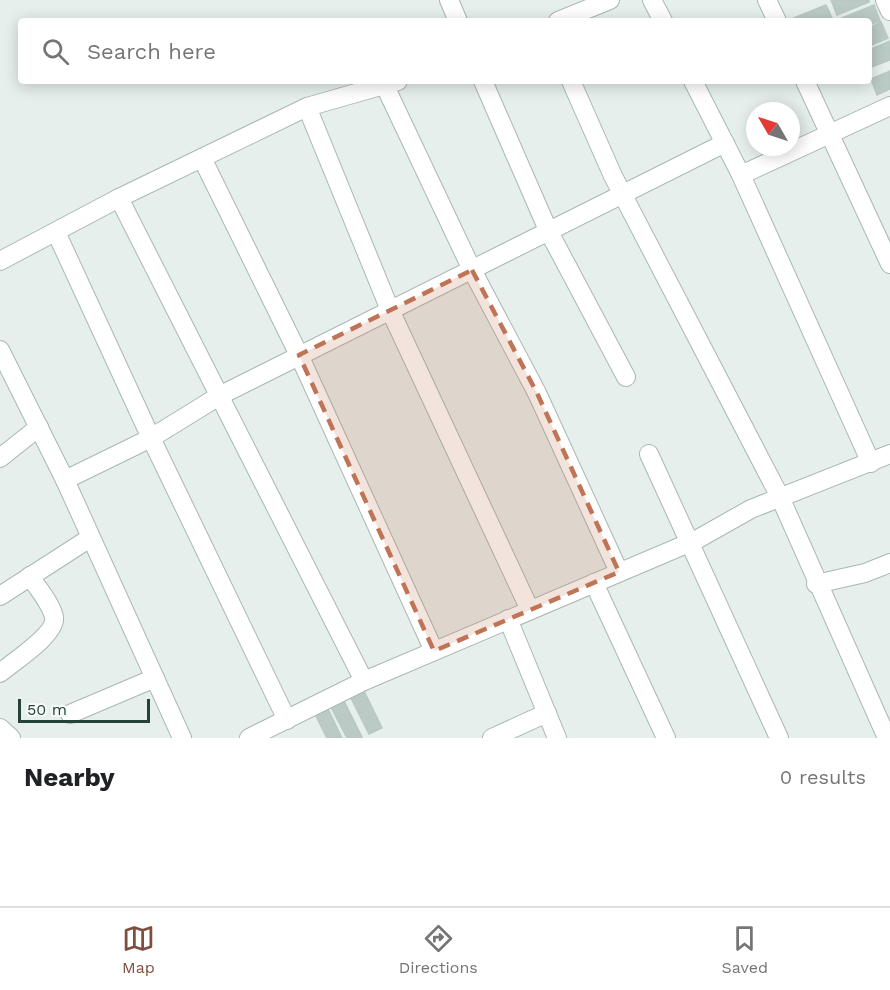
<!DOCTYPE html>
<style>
:root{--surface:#fff;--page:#f6f6f6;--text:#202124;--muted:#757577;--line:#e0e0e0;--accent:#7f4e3f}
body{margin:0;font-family:"Work Sans",sans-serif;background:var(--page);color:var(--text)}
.compass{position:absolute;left:746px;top:102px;width:54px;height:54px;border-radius:50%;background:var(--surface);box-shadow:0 3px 15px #0003;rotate:309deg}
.scale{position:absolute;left:18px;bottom:15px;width:132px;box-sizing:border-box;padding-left:6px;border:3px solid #24423a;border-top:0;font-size:16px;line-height:21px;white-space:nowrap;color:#24423a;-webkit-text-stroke:4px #f7fbf9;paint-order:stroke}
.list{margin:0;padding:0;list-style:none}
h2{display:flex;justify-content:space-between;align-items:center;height:78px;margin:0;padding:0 24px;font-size:26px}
h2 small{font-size:20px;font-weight:400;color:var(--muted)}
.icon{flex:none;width:33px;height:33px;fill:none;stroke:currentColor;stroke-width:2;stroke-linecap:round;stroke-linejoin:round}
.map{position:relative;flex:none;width:890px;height:738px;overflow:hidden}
.search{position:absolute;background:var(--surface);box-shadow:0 3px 15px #0003;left:18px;right:18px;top:18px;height:66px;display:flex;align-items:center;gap:15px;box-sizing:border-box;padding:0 21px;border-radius:6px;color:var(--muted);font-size:22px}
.sheet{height:168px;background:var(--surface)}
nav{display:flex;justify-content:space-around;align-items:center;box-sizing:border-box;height:84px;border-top:2px solid var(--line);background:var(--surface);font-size:16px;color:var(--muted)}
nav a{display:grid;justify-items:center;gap:3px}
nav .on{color:var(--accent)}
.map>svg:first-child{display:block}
</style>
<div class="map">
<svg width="890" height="738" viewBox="0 0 890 738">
<rect width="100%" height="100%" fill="#e6efeb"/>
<!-- building -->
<g fill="#bbcac4" stroke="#b8c9c2" stroke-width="1.5">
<polygon points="831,0 869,0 869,2 837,15"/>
<polygon points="826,5 833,20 795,21 794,18"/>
<polygon points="874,5 880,21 869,25 869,21 843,21 842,18"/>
<polygon points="881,22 888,38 869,46 869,28"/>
<polygon points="890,41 890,60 869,68 869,50"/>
<polygon points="890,71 890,89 877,95 871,79"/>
<polygon points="363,689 382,728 369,734 350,696"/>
<polygon points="343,699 362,737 361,738 347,738 330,705"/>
<polygon points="327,707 342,738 327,738 315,714"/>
</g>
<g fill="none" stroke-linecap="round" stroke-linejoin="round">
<defs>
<g id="minor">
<polyline points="449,0 458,21"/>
<polyline points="652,0 663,21"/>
<polyline points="767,0 777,21"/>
<polyline points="885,0 890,11"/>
<polyline points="558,21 610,0"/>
<polyline points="483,81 548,230 626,377"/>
<polyline points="571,81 613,176 780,497 887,738"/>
<polyline points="693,81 741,175 871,463"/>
<polyline points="805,81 890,264"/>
<polyline points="385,86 472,270 537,393 619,572"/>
<polyline points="307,107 390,310 530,610"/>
<polyline points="202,158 299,355 434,651"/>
<polyline points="741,175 890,106"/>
<polyline points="119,198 364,681"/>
<polyline points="56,232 151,438 287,720"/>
<polyline points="0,261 119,198 307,107 398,81"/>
<polyline points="0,350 65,480 182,738"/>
<polyline points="649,454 779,738"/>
<polyline points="0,458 39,427"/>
<polyline points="65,480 151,438 219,396 725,143"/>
<polyline points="594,583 666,738"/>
<polyline points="816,584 865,573 890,563"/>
<polyline points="0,596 90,538"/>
<polyline points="508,619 557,738"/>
<path d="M0 673C13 662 57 634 54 617 51 603 37 588 30 576"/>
<polyline points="70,714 155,678"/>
<polyline points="0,728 11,738"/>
<polyline points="249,738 364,681 696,540 751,509 890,454"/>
<polyline points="492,738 547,713"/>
</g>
</defs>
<!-- minor casing -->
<use href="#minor" stroke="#a8b8b2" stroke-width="20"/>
<!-- minor -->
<use href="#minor" stroke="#fff" stroke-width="18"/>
</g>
<!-- marked area -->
<path fill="#c07456" fill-opacity="0.2" stroke="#c07456" stroke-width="4.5" stroke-dasharray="12 8" stroke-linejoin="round" d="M472 270 537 393 619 572 434 651 299 355Z"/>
</svg>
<svg class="compass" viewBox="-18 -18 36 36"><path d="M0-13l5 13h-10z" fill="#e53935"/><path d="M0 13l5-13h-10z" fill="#757577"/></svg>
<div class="scale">50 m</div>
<div class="search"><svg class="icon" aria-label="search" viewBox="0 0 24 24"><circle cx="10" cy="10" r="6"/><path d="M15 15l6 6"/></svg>Search here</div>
</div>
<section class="sheet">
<h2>Nearby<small>0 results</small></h2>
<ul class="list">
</ul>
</section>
<nav>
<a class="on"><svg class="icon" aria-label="map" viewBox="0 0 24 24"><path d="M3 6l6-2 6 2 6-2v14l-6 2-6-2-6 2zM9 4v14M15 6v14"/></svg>Map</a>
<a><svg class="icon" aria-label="directions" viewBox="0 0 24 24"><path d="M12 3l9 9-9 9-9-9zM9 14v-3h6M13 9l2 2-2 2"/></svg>Directions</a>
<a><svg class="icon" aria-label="saved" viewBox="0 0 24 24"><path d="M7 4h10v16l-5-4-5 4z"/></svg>Saved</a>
</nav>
